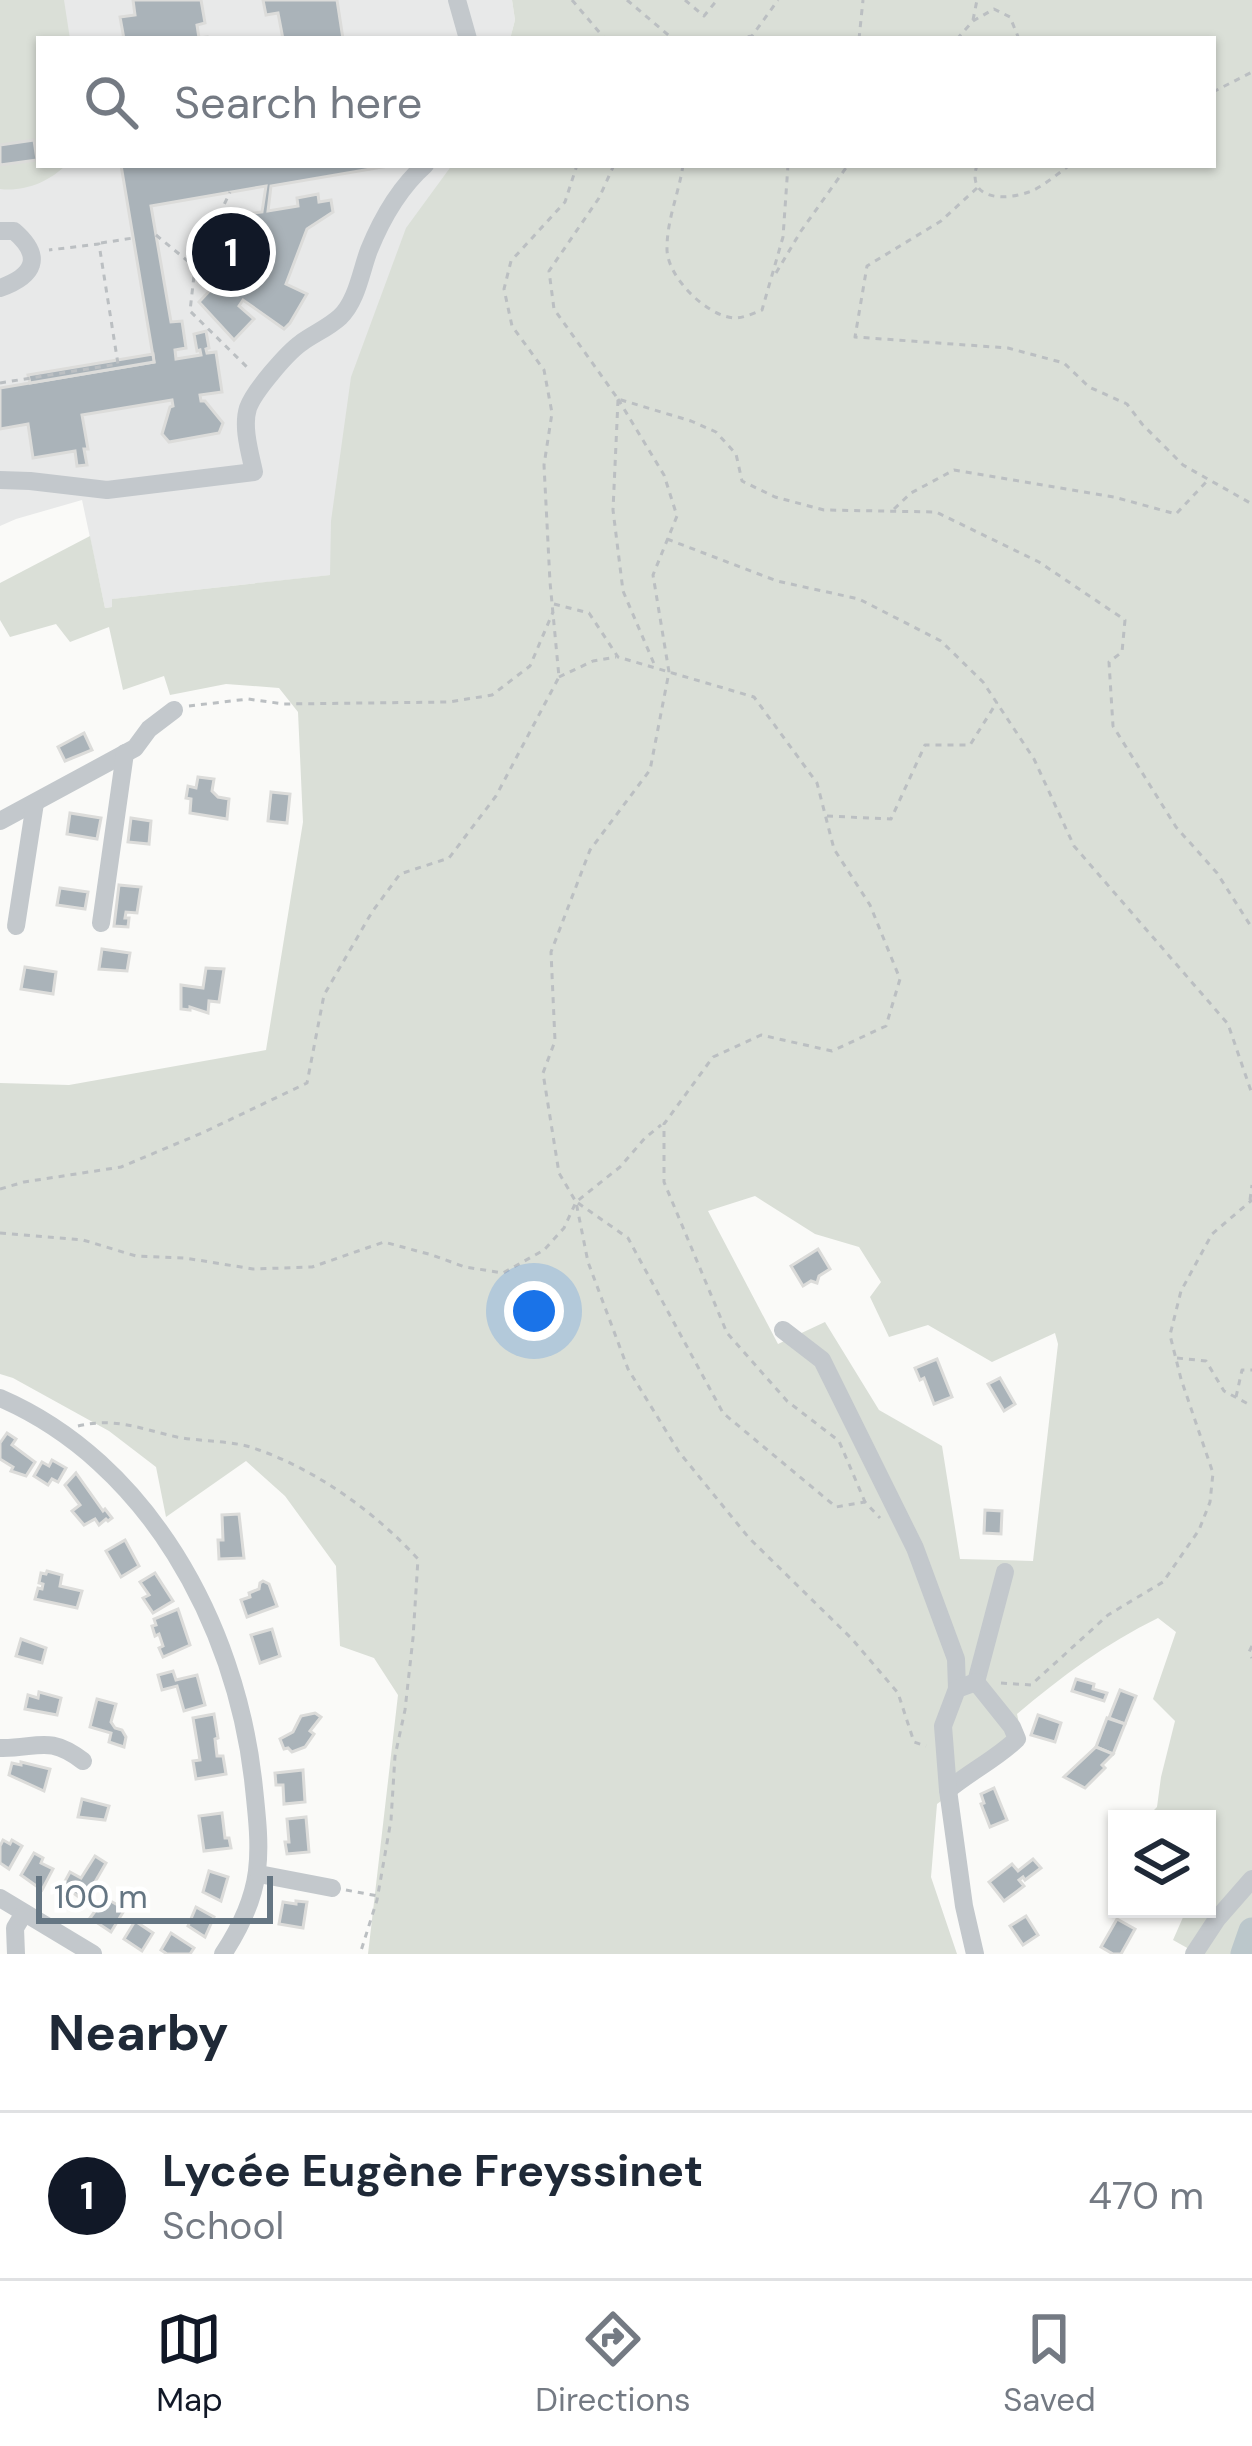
<!DOCTYPE html>
<meta charset="utf-8">
<style>
:root{--surface:#fff;--page:#f6f6f7;--text:#1f2937;--muted:#747a83;--line:#e0e1e3;--accent:#111827}
body{margin:0;font-family:"DM Sans",sans-serif;background:var(--page);color:var(--text)}
.controls{position:absolute;right:36px;bottom:36px;display:grid;overflow:hidden;border-radius:0px;box-shadow:0 3px 9px #0004}
.controls button{width:108px;height:108px;display:grid;place-items:center;padding:0;border:0;border-bottom:3px solid var(--line);background:var(--surface);color:var(--text);font:60px sans-serif}
.scale{position:absolute;left:36px;bottom:30px;width:237px;box-sizing:border-box;padding-left:12px;border:6px solid #657683;border-top:0;font-size:33px;line-height:42px;white-space:nowrap;color:#657683;-webkit-text-stroke:9px #fff;paint-order:stroke}
.you{position:absolute;left:534px;top:1311px;width:42px;height:42px;margin:-30px;border:9px solid #fff;border-radius:50%;background:#1a73e8;box-shadow:0 0 0 18px #1a73e833}
.badge{display:grid;place-items:center;width:78px;height:78px;border-radius:50%;background:var(--accent);color:#fff;font-size:39px;font-weight:700}
.pin{position:absolute;translate:-50% -50%;border:6px solid #fff;box-shadow:0 3px 12px #0006}
.list{margin:0;padding:0;list-style:none}
h2{display:flex;justify-content:space-between;align-items:center;height:156px;margin:0;padding:0 48px;font-size:51px}
h2 small{font-size:39px;font-weight:400;color:var(--muted)}
.list li{display:grid;grid-template-columns:78px 1fr auto;gap:36px;align-items:center;box-sizing:border-box;height:168px;padding:0 48px;border-top:3px solid var(--line)}
.list b{display:block;font-size:45px;white-space:nowrap}
.list p{margin:0;font-size:39px;white-space:nowrap;color:var(--muted)}
.list em{font-size:39px;font-style:normal;color:var(--muted)}
.icon{flex:none;width:66px;height:66px;fill:none;stroke:currentColor;stroke-width:2;stroke-linecap:round;stroke-linejoin:round}
.map{position:relative;flex:none;width:1252px;height:1954px;overflow:hidden}
.search{position:absolute;background:var(--surface);box-shadow:0 3px 9px #0004;left:36px;right:36px;top:36px;height:132px;display:flex;align-items:center;gap:30px;box-sizing:border-box;padding:0 42px;border-radius:0px;color:var(--muted);font-size:45px}
.sheet{height:324px;background:var(--surface)}
nav{display:flex;justify-content:space-around;align-items:center;box-sizing:border-box;height:168px;border-top:3px solid var(--line);background:var(--surface);font-size:33px;color:var(--muted)}
nav a{display:grid;justify-items:center;gap:6px}
nav .on{color:var(--accent)}
.map>svg:first-child{display:block}
</style>
<div class="map">
<svg width="1252" height="1954" viewBox="0 0 1252 1954">
<rect width="100%" height="100%" fill="#fafaf8"/>
<!-- built -->
<polygon fill="#e8e9e9" points="0,0 512,0 515,20 510,39 39,39 39,165 488,165 331,575 113,599 112,607 105,608 82,500 16,519 0,526"/>
<!-- green -->
<g fill="#dadfd7" fill-rule="evenodd">
<path d="M0 0H64L70 39H39V165H66C49 182 24 192 0 189Z"/>
<path d="M512 0H1252V1954H1198L1173 1940 1184 1915 1178 1909H1207V1819H1145L1157 1807 1161 1777 1175 1721 1153 1699 1176 1632 1158 1618C1105 1644 1062 1676 1017 1714L1023 1742 937 1804 931 1877 957 1954H368L398 1695 374 1658 340 1646 336 1566 285 1496 246 1461 166 1517 156 1467 109 1431 13 1378 0 1374V1083L69 1085 266 1050 303 822 298 712 279 688 226 684 170 695 164 676 123 690 109 627 70 642 56 624 10 637 0 620V583L90 536 105 608 112 607V599L330 575 331 521 351 377 406 228 452 165H1213V39H510L515 20ZM755 1196 815 1234 859 1247 881 1282 870 1297 889 1337 928 1325 992 1362 1055 1333 1058 1344 1033 1561 960 1559 942 1446 879 1410 825 1322 778 1344 708 1211Z"/>
</g>
<g fill="none" stroke-linecap="round" stroke-linejoin="round">
<!-- river -->
<polyline stroke="#bbc7cb" stroke-width="27" points="1244,1954 1252,1931"/>
</g>
<!-- building -->
<g fill="#aab3b9" stroke="#dcdcda" stroke-width="3">
<polygon points="133,0 201,0 205,23 197,25 199,38 207,37 207,39 124,39 120,17 135,15"/>
<polygon points="263,0 337,0 343,39 283,39 278,13 266,15"/>
<polygon points="34,140 37,160 0,165 0,145"/>
<polygon points="121,165 394,165 271,186 268,211 298,206 297,198 318,194 319,202 331,200 333,212 307,229 286,284 307,294 290,323 284,329 243,300 239,306 254,319 234,340 199,302 214,286 223,293 240,270 258,230 243,232 240,215 262,212 266,186 151,206 171,322 182,321 186,348 175,350 176,359 201,355 200,350 197,351 194,334 206,331 209,348 206,349 207,353 216,352 222,392 200,395 201,401 205,401 223,423 219,433 169,442 162,434 170,407 173,406 172,400 82,415 88,449 84,449 87,465 77,466 75,451 33,458 28,424 0,429 0,388 154,362"/>
<polygon points="153,354 154,362 30,383 28,375"/>
<polygon points="84,733 92,750 65,761 58,747"/>
<polygon points="198,777 214,779 212,791 218,797 229,799 227,819 190,813 191,799 186,798 188,786 196,788"/>
<polygon points="271,792 290,794 287,823 268,821"/>
<polygon points="70,813 101,818 97,839 67,834"/>
<polygon points="131,818 151,821 149,844 128,842"/>
<polygon points="119,885 141,887 137,913 126,912 125,918 129,918 128,927 114,926"/>
<polygon points="60,888 88,892 85,909 57,905"/>
<polygon points="102,949 130,953 127,971 99,969"/>
<polygon points="25,967 56,972 53,994 21,989"/>
<polygon points="206,968 224,969 219,1002 209,1001 208,1013 190,1007 190,1010 181,1009 181,985 203,988"/>
<polygon points="818,1249 830,1269 819,1276 817,1283 811,1281 803,1286 791,1266"/>
<polygon points="937,1359 952,1397 934,1404 924,1378 920,1380 915,1368"/>
<polygon points="1000,1378 1015,1404 1004,1411 988,1384"/>
<polygon points="7,1433 16,1439 12,1445 35,1462 26,1476 11,1471 13,1467 0,1459 0,1443"/>
<polygon points="52,1460 66,1468 58,1482 52,1479 48,1485 34,1476 42,1462 49,1466"/>
<polygon points="76,1473 103,1511 105,1509 112,1518 108,1521 106,1519 99,1525 95,1519 84,1525 72,1511 80,1505 65,1485"/>
<polygon points="985,1510 1002,1511 1001,1534 984,1533"/>
<polygon points="239,1514 244,1558 219,1559 218,1540 223,1540 222,1515"/>
<polygon points="125,1540 139,1566 121,1577 106,1551"/>
<polygon points="47,1571 62,1575 60,1586 82,1591 77,1608 35,1599 38,1588 42,1589 43,1584 39,1583 41,1573 46,1574"/>
<polygon points="155,1573 173,1601 153,1613 143,1598 149,1595 140,1582"/>
<polygon points="263,1581 269,1584 277,1606 247,1617 241,1600 250,1597 249,1593 259,1589 260,1583"/>
<polygon points="178,1609 190,1645 163,1657 159,1648 163,1646 159,1634 155,1636 152,1626 156,1625 154,1619"/>
<polygon points="272,1629 280,1656 260,1663 251,1635"/>
<polygon points="21,1639 46,1648 42,1663 16,1656"/>
<polygon points="173,1671 176,1680 197,1675 205,1705 184,1711 177,1686 162,1690 158,1675"/>
<polygon points="1076,1679 1094,1684 1093,1689 1107,1693 1104,1701 1072,1691"/>
<polygon points="1120,1690 1136,1696 1125,1724 1109,1718"/>
<polygon points="39,1692 61,1698 57,1715 25,1709 28,1695 38,1698"/>
<polygon points="97,1699 116,1704 111,1722 115,1728 122,1730 126,1737 124,1747 109,1742 111,1733 90,1727"/>
<polygon points="315,1713 321,1717 310,1731 314,1734 305,1747 292,1752 288,1748 284,1749 280,1739 293,1732 301,1716"/>
<polygon points="214,1714 218,1738 215,1739 217,1756 223,1756 226,1774 196,1779 193,1761 200,1760 193,1718"/>
<polygon points="1038,1715 1061,1723 1055,1742 1031,1735"/>
<polygon points="1107,1718 1125,1724 1113,1754 1096,1747"/>
<polygon points="1096,1747 1113,1754 1102,1765 1105,1768 1085,1788 1064,1777"/>
<polygon points="21,1762 50,1769 44,1791 9,1775 12,1763 21,1765"/>
<polygon points="303,1770 305,1802 284,1804 283,1785 276,1785 275,1773"/>
<polygon points="994,1788 1007,1820 990,1827 981,1804 984,1803 981,1794"/>
<polygon points="82,1799 109,1806 105,1820 78,1817"/>
<polygon points="222,1813 225,1838 229,1838 231,1848 204,1851 199,1816"/>
<polygon points="306,1817 309,1852 287,1854 285,1842 289,1842 287,1819"/>
<polygon points="3,1840 10,1844 12,1840 22,1846 9,1869 0,1863 0,1846"/>
<polygon points="34,1853 43,1858 41,1863 53,1869 42,1890 21,1875"/>
<polygon points="95,1856 106,1863 84,1901 63,1885 70,1872 81,1878"/>
<polygon points="1033,1859 1041,1868 1025,1880 1023,1877 1019,1880 1024,1886 1004,1901 989,1882 1012,1864 1018,1871"/>
<polygon points="209,1871 228,1877 221,1901 203,1892"/>
<polygon points="105,1898 125,1909 111,1932 90,1918"/>
<polygon points="296,1901 307,1902 303,1928 279,1924 283,1902 296,1904"/>
<polygon points="196,1907 214,1917 205,1937 188,1926"/>
<polygon points="1026,1916 1038,1935 1023,1945 1010,1926"/>
<polygon points="1117,1919 1135,1929 1121,1954 1113,1954 1101,1947"/>
<polygon points="135,1921 153,1933 142,1951 124,1939"/>
<polygon points="171,1933 194,1948 190,1954 167,1954 161,1950"/>
</g>
<g fill="none" stroke-linecap="round" stroke-linejoin="round">
<!-- path -->
<g stroke="#bbbfc2" stroke-width="3" stroke-dasharray="6 6" stroke-linecap="butt">
<polyline points="572,0 605,39"/>
<polyline points="627,0 673,39"/>
<polyline points="685,0 704,16 717,0"/>
<polyline points="973,20 977,0"/>
<polyline points="736,39 752,36 778,0"/>
<polyline points="859,39 863,0"/>
<polyline points="957,39 973,21 994,9 1010,17 1019,39"/>
<polyline points="1213,92 1252,72"/>
<polyline points="614,165 599,198 549,271 554,309 618,399 691,421 716,432 736,454 742,481 775,497 824,510 936,512 1039,562 1125,620 1122,652 1109,662 1113,726 1176,827 1217,873 1252,928"/>
<path d="M683 165C679 193 667 219 667 248 666 276 707 317 735 318 744 318 754 313 762 310L783 237 788 165"/>
<path d="M977 165C966 200 1004 201 1029 192 1043 187 1057 174 1070 165"/>
<polyline points="977,188 941,221 867,266 855,337 1008,348 1064,363 1089,387 1127,404 1142,424 1183,465 1252,504"/>
<polyline points="156,235 195,267 190,311 250,370"/>
<polyline points="101,243 133,238"/>
<polyline points="776,273 801,231 848,165"/>
<polyline points="225,291 195,267 230,192"/>
<polyline points="0,383 118,364 99,244 49,250"/>
<polyline points="618,399 664,475 677,516 653,575 669,672 650,770 590,850 551,952 555,1041 543,1073 559,1173 576,1202 588,1262 628,1369 679,1452 749,1538 852,1639 898,1693 914,1742 926,1746"/>
<polyline points="618,400 613,510 623,591 655,666"/>
<polyline points="894,509 911,493 954,470 1114,497 1176,514 1207,481"/>
<polyline points="667,539 777,581 859,599 941,641 983,682 1034,759 1074,846 1228,1024 1252,1094"/>
<polyline points="554,604 589,613 618,657 754,697 817,783 834,849 870,905 900,979 886,1026 832,1051 761,1035 713,1057 664,1124 664,1182 727,1333 787,1401 839,1441 865,1502"/>
<polyline points="559,677 593,661 616,657"/>
<polyline points="189,706 248,699 284,704 449,702 492,695 530,666 553,612"/>
<polyline points="827,816 891,819 925,745 970,745 997,702"/>
<polyline points="0,1189 24,1182 121,1167 202,1133 307,1083 324,995 372,912 400,874 449,858 496,796 559,677 550,582 544,465 552,413 544,370 512,326 504,289 511,261 565,202 577,165"/>
<polyline points="1250,1200 1252,1185"/>
<polyline points="578,1203 628,1238 723,1413 836,1507 865,1502 880,1518"/>
<polyline points="0,1233 83,1240 136,1256 185,1258 253,1269 312,1267 384,1242 432,1255 465,1267 503,1273 544,1250 564,1228 576,1202 620,1167 645,1138 661,1125"/>
<polyline points="1177,1358 1206,1361 1224,1391 1252,1406"/>
<polyline points="1236,1397 1242,1370 1252,1370"/>
<path d="M78 1426C116 1417 141 1429 177 1437 204 1442 234 1440 259 1450 318 1471 376 1513 418 1559L413 1638 405 1710 395 1756 391 1820 377 1900 360 1954"/>
<polyline points="1252,1646 1249,1652 1252,1658"/>
<polyline points="1001,1683 1031,1685 1108,1615 1163,1582 1199,1530 1210,1502 1213,1473 1181,1379 1170,1335 1181,1291 1212,1234 1252,1200"/>
<polyline points="346,1890 378,1896"/>
</g>
<!-- minor -->
<g stroke="#c3c8cc" stroke-width="18">
<polyline points="457,0 468,39"/>
<path d="M0 231H14C44 257 34 276 0 288"/>
<path d="M0 480 30 481 107 490 254 472C250 453 242 427 248 408 254 391 287 353 301 343 313 334 328 328 340 317 357 301 361 271 369 250 382 218 399 188 425 165"/>
<polyline points="0,821 135,748 149,729 174,710"/>
<polyline points="101,923 125,753"/>
<polyline points="16,926 35,803"/>
<polyline points="783,1330 822,1360 915,1548 956,1659 957,1689"/>
<path d="M0 1398C148 1462 235 1624 253 1779 261 1853 266 1889 223 1954"/>
<polyline points="976,1682 1005,1572"/>
<path d="M0 1748C37 1749 48 1734 83 1761"/>
<path d="M948 1790C971 1771 996 1759 1017 1739L1012 1727 976 1682"/>
<polyline points="259,1874 332,1888"/>
<polyline points="0,1898 93,1954"/>
<polyline points="16,1954 15,1928 24,1913"/>
<polyline points="975,1954 964,1906 948,1790 943,1726 957,1689 976,1682"/>
<polyline points="1194,1954 1217,1919 1252,1879"/>
</g>
</g>
</svg>
<div class="controls">
<button><svg class="icon" aria-label="layers" viewBox="0 0 24 24"><path d="M12 4l9 5-9 5-9-5zM3 14l9 5 9-5"/></svg></button>
</div>
<div class="scale">100 m</div>
<div class="you"></div>
<div class="pin badge" style="left:231px;top:252px">1</div>
<div class="search"><svg class="icon" aria-label="search" viewBox="0 0 24 24"><circle cx="10" cy="10" r="6"/><path d="M15 15l6 6"/></svg>Search here</div>
</div>
<section class="sheet">
<h2>Nearby<small></small></h2>
<ul class="list">
<li><span class="badge">1</span><div><b>Lycée Eugène Freyssinet</b><p>School</p></div><em>470 m</em></li>
</ul>
</section>
<nav>
<a class="on"><svg class="icon" aria-label="map" viewBox="0 0 24 24"><path d="M3 6l6-2 6 2 6-2v14l-6 2-6-2-6 2zM9 4v14M15 6v14"/></svg>Map</a>
<a><svg class="icon" aria-label="directions" viewBox="0 0 24 24"><path d="M12 3l9 9-9 9-9-9zM9 14v-3h6M13 9l2 2-2 2"/></svg>Directions</a>
<a><svg class="icon" aria-label="saved" viewBox="0 0 24 24"><path d="M7 4h10v16l-5-4-5 4z"/></svg>Saved</a>
</nav>
